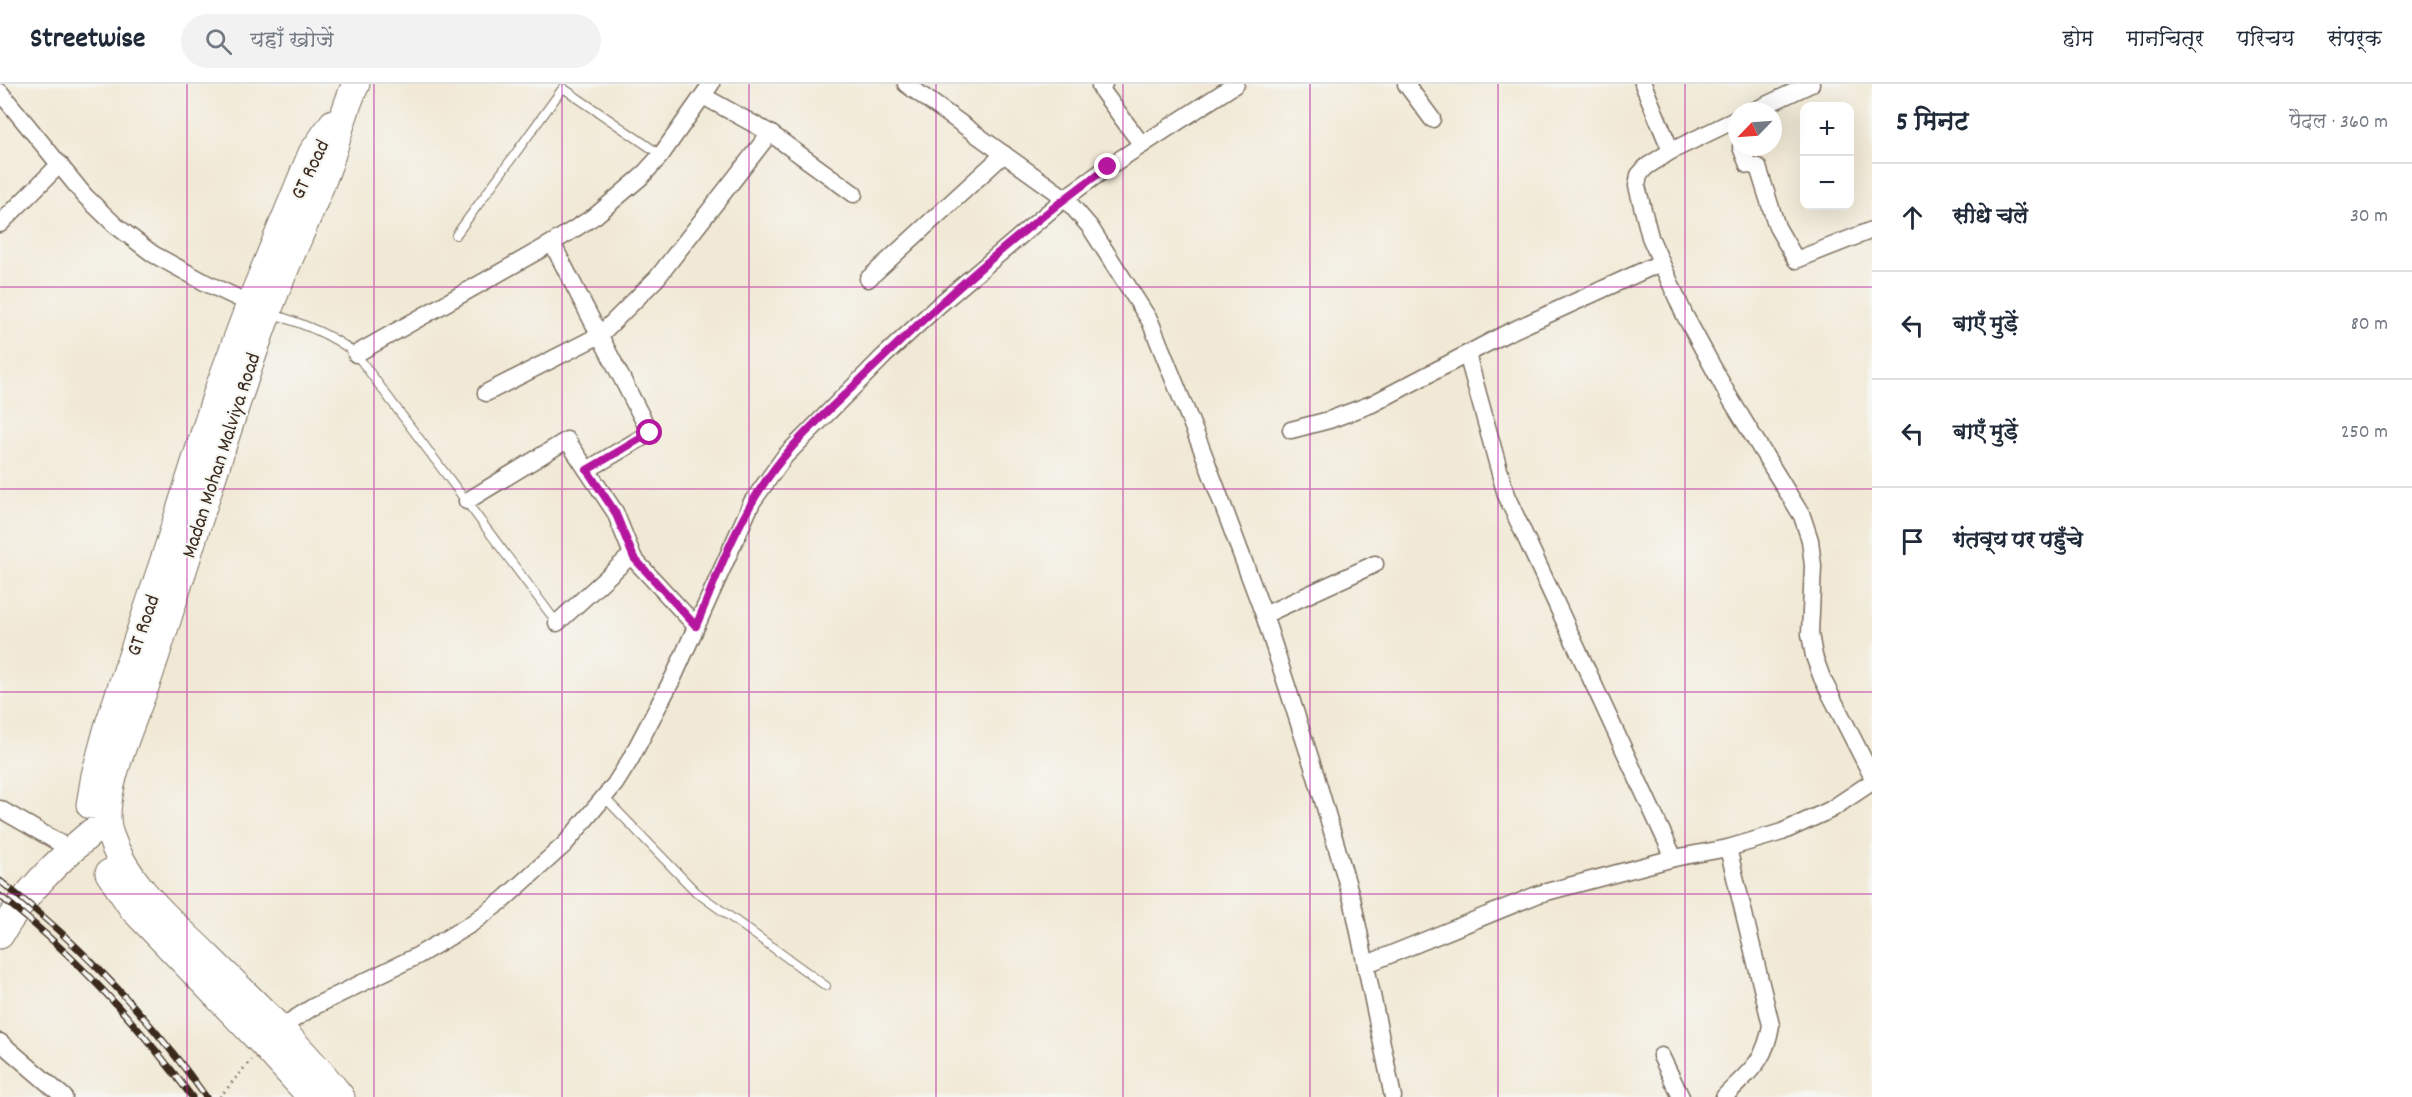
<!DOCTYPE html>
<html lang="hi">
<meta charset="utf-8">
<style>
:root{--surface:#fff;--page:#f2f2f3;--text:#1f2937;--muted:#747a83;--line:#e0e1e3}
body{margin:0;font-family:Dekko,"Playpen Sans Deva",sans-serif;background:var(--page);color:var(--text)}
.controls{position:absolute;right:18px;top:18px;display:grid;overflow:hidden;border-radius:12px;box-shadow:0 6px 24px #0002}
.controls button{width:54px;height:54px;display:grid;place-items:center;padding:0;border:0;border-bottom:2px solid var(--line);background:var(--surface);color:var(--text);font:30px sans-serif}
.compass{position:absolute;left:1728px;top:18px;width:54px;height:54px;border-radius:50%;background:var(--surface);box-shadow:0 6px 24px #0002;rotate:245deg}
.stop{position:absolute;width:18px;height:18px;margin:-14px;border:4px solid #b5179e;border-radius:50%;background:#fff}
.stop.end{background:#b5179e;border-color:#fff;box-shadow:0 2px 6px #0008}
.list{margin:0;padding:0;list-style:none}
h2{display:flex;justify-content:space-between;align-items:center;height:78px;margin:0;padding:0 24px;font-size:26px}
h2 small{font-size:20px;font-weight:400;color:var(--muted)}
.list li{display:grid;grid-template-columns:39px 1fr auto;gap:18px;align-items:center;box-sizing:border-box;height:108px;padding:0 24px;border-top:2px solid var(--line)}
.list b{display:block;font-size:22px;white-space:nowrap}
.list em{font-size:20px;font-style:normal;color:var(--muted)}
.icon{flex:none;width:33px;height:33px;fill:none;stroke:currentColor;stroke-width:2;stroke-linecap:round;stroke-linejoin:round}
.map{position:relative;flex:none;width:1872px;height:1013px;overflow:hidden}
header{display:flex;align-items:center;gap:36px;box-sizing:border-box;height:84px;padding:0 30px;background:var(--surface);border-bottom:2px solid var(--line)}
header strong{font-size:28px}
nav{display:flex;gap:33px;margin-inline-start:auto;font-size:21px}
.search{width:420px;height:54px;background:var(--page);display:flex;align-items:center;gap:15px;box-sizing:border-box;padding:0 21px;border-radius:33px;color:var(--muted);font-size:22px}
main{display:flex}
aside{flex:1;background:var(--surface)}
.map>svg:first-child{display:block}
</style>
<header>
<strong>Streetwise</strong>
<div class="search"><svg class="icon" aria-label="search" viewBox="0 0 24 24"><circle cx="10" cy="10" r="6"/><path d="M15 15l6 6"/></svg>यहाँ खोजें</div>
<nav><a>होम</a><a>मानचित्र</a><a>परिचय</a><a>संपर्क</a></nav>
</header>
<main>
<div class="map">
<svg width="1872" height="1013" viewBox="0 0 1872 1013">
<rect width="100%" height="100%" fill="#f6f6f2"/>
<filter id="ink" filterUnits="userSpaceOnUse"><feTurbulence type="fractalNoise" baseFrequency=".0167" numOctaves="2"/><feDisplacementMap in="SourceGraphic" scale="12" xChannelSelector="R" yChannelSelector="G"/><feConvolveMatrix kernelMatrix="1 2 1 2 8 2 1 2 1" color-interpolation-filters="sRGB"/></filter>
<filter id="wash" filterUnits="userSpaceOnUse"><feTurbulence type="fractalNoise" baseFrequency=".008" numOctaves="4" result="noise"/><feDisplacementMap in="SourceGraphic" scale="24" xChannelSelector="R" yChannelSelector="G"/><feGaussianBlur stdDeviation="1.35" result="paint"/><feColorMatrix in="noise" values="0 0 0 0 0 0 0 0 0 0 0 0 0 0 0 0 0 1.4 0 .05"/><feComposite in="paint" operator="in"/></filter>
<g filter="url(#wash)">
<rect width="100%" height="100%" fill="#f1e9d5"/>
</g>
<g filter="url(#ink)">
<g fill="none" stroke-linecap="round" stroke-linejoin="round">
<defs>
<g id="service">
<polyline points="456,151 563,4 661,71"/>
<path d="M270 229C302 240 330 249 356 270L557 539"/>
<polyline points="604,713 696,808 826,902"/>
</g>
<g id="minor">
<polyline points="906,0 1065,114 1090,143 1150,237 1201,363 1264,531 1315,689 1353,819 1393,1013"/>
<polyline points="1104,0 1100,2 1103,8 1142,61"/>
<polyline points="1406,0 1432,35"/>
<polyline points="1643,0 1671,67 1646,83 1639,91 1637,102 1650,153 1684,230 1728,311 1802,432 1810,456 1813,482 1810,550 1814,572 1822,594 1872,692"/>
<polyline points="0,8 85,112 115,141 153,170 206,199 257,223"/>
<polyline points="703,12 770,49 854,110"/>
<polyline points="1753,27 1811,0"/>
<polyline points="1741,63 1748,81 1758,83 1777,143 1796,176 1872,146"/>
<polyline points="1671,67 1737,35"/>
<polyline points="0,140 60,80"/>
<polyline points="552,159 650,349 587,386"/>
<polyline points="868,195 1004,70"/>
<polyline points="356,270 552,159 595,132 641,93 661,71 711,0"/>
<polyline points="1467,270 1506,411 1674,774"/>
<polyline points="486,309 600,251 657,194 770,49"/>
<polyline points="1291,346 1329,336 1372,320 1505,250 1660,179"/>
<polyline points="467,417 567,356 615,428 634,475"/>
<polyline points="1264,531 1375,480"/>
<polyline points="557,539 627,475 634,475 696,542"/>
<polyline points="0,725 70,765"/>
<polyline points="1367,880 1539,810 1674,774 1728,764 1782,748 1830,726 1872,698"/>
<polyline points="276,952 291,937 313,923 417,872 471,840 503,816 565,760 615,700 630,676 674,592 752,418 785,372 884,272 939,221 1065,114 1108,83 1236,0"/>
<polyline points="0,958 64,1013"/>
<polyline points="1661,972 1681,1013"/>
<path d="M1724 1013C1749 987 1765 979 1771 941L1728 764"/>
</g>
<g id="trunk">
<polyline points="90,721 95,691 108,643 167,467 218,306 250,220 312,69 333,39"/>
<polyline points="109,789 133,825 264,961 311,1013"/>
<path d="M0 851C24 810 56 778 92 748"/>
<path d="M341 1013C301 962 252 917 206 871 170 836 127 801 110 751 96 713 136 631 149 592 189 471 224 350 267 230 285 180 310 132 328 82 338 54 343 27 356 0"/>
</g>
</defs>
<!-- service casing -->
<use href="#service" stroke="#7b6d5e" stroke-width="10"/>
<!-- minor casing -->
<use href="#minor" stroke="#7b6d5e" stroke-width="19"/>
<!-- trunk casing -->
<use href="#trunk" stroke="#7b6d5e" stroke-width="29"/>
<!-- path -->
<polyline stroke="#7b6d5e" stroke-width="3" stroke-dasharray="1.5 4.5" stroke-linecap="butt" points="220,1013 251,976"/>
<!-- service -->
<use href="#service" stroke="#fff" stroke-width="8"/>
<!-- minor -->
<use href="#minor" stroke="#fff" stroke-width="16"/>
<!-- trunk -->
<use href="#trunk" stroke="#fff" stroke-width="27"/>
<defs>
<g id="rail">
<path d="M0 797C78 858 149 933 206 1013"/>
<path d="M0 812C73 869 137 939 192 1013"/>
</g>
</defs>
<!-- rail casing -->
<use href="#rail" stroke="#3b2a1e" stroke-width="7"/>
<!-- rail -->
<use href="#rail" stroke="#f6f6f2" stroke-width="4.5" stroke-dasharray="14" stroke-linecap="butt"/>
</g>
</g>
<g fill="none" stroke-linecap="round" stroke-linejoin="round" filter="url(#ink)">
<!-- route -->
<path stroke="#b5179e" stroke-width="8" d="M650 349 587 386 615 428 634 474 696 542C717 492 736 439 767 395 792 358 828 327 860 296 938 220 1019 146 1108 83"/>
</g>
<!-- grid -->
<path fill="none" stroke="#b5179e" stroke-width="1.5" stroke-opacity="0.55" d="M187 0V1013M374 0V1013M562 0V1013M749 0V1013M936 0V1013M1123 0V1013M1310 0V1013M1498 0V1013M1685 0V1013M0 203H1872M0 405H1872M0 608H1872M0 810H1872"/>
<g text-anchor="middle" stroke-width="4.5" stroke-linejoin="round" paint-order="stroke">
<!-- street labels -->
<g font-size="21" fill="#3b2a1e" stroke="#f6f6f2">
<text transform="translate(309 85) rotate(-64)" y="7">GT Road</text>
<text transform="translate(220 371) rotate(-72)" y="7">Madan Mohan Malviya Road</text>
<text transform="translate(142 541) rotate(-71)" y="7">GT Road</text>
</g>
</g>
</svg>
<div class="controls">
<button>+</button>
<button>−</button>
</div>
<svg class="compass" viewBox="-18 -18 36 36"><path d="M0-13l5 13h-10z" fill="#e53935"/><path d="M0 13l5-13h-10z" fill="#747a83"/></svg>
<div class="stop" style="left:650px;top:349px"></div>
<div class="stop end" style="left:1108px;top:83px"></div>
</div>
<aside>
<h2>5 मिनट<small>पैदल · 360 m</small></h2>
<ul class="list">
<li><svg class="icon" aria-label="ahead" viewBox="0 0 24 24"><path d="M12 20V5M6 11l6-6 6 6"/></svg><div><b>सीधे चलें</b></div><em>30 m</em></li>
<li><svg class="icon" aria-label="left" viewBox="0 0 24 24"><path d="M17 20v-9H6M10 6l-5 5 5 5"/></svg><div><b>बाएँ मुड़ें</b></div><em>80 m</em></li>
<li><svg class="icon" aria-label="left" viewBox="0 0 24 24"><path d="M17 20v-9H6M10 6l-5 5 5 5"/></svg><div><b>बाएँ मुड़ें</b></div><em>250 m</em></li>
<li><svg class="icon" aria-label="arrive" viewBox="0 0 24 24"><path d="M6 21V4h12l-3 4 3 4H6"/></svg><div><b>गंतव्य पर पहुँचे</b></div></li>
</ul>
</aside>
</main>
